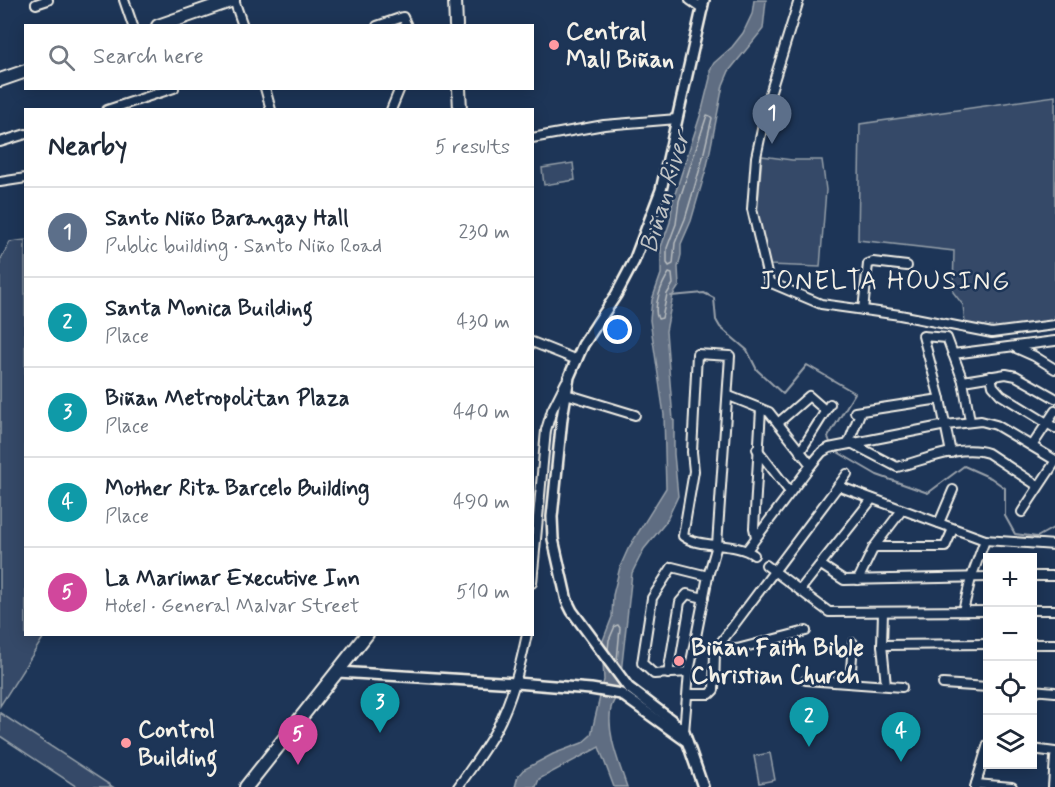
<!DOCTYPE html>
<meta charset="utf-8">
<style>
:root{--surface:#fff;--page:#f2f2f3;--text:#1f2937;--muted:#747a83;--line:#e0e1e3;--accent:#d93025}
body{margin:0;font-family:Mynerve,sans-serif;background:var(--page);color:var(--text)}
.controls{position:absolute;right:18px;bottom:18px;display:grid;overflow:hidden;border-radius:0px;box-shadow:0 3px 15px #0003}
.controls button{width:54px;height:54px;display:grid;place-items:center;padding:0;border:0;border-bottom:2px solid var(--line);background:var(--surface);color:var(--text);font:30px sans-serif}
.you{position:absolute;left:618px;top:330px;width:21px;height:21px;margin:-15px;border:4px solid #fff;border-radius:50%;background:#1a73e8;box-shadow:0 0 0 9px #1a73e833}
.badge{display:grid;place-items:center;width:39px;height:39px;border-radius:50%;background:var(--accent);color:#fff;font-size:20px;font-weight:700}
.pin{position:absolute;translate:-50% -50px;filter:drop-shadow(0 2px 3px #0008)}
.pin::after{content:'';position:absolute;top:32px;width:21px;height:18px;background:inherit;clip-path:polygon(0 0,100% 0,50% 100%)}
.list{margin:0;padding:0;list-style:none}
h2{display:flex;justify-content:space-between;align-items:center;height:78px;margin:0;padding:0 24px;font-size:26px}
h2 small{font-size:20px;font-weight:400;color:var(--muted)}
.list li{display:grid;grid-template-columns:39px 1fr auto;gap:18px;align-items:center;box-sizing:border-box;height:90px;padding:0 24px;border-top:2px solid var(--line)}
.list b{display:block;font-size:22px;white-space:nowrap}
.list p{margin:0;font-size:20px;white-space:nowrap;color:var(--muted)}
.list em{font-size:20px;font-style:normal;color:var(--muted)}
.icon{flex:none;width:33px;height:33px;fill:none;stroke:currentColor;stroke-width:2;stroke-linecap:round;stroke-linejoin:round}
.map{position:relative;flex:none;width:1055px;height:787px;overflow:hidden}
.search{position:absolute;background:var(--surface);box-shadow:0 3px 15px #0003;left:24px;top:24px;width:510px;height:66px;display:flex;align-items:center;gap:15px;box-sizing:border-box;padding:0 21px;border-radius:0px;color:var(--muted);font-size:22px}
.panel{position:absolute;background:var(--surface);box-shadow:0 3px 15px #0003;left:24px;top:108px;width:510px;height:528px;border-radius:0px}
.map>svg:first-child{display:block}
</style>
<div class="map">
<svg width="1055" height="787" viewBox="0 0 1055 787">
<rect width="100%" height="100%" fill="#1d3557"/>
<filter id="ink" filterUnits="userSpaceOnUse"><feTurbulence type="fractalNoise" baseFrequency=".0167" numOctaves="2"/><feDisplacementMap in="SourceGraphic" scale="12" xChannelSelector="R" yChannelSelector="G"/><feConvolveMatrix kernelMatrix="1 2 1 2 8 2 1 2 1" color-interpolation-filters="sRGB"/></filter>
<g filter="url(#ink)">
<!-- green -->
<g fill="#354a67" stroke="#949ea8" stroke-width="1.5">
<polygon points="1055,96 1055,324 989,330 965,323 963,305 953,292 954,251 858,240 860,124"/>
<polygon points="762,156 792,160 822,160 826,190 820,267 770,265 757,214"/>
<polygon points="573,163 575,180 544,185 542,168"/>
<polygon points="25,240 26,634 45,635 0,706 0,261 10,242"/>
<polygon points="0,713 113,787 77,787 0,736"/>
<polygon points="770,753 775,780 759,783 754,756"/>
</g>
<!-- water -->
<path fill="#5e6d82" stroke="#9aa2ab" stroke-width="1.5" d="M754 0H766L763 29 729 71 723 85 707 166 691 221 681 244V255L678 267 679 286 673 295 666 331 673 420H674V454L678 496 666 522 644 549 632 573 619 691C617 696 612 703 611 708 606 733 619 763 627 787H614L599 747 539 779 536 787H515L518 776 523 770 553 754 582 743 591 735 604 680 602 643 612 617 613 595 620 567 628 549 666 488 664 415 650 320 652 300 661 274V247L670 222 673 200 702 110 710 78V70L714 63 732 47 743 33 752 14Z"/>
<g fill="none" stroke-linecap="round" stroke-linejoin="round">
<!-- shore -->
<g stroke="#b8bcbf" stroke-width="1.5">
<polygon points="707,115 710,116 712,118 701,165 685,219 675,243 673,264 669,266 667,263 667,248 676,224 679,201"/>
<path d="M669 273 672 274 673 284 667 294 662 318 658 319C652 308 662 283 669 273Z"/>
<polyline points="608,650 609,640 615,626 618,625 620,628 617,661"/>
</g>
<!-- stream -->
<g stroke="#9aa2ab" stroke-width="2">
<polyline points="671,296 704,293 714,298 716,320 720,327 747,350 757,370 783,394 807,365 855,393 828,437 831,445"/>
<polyline points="834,450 877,475 928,493 964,466 991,478 1005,488 1005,516 1015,534 1037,537 1055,527"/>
</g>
<defs>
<g id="minor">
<polyline points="124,0 133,26"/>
<polyline points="234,0 243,26"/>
<polyline points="690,0 703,9"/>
<polyline points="799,0 769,97 756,157 752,209 769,282 821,304 900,315 992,333 1055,325"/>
<polyline points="36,4 48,0"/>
<polyline points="377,26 403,17 407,26"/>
<polyline points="265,88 271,110"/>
<polyline points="107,110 174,88"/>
<polyline points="391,110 400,88"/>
<polyline points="532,138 604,125 677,119"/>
<polyline points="0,142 26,134"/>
<polyline points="0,182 26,178"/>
<polyline points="863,310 868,264 873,262 907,266"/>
<polyline points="532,342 577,360"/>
<polyline points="1016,348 1034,356 1055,369"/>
<polyline points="953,354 1055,341"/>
<polyline points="991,376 993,386 1001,395 1055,428"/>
<polyline points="963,381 1006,374 1016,376 1055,398"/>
<polyline points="566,394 635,415"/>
<polyline points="729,396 769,412 811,465"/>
<polyline points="855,412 940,399"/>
<polyline points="778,423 809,396 825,410"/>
<path d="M849 442 897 467C925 460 960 444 988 453L1038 486"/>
<polyline points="849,442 860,413"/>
<polyline points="1032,446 1055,411"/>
<polyline points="757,449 790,492"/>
<polyline points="800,452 830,404"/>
<polyline points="951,453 940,399 923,336 947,338 963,381 970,421"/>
<polyline points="838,486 985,540 1055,545"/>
<polyline points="1022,512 1055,462"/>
<polyline points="939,523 953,490"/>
<polyline points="756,537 754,528 761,409"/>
<polyline points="874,547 945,547 953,529"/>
<polyline points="747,550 811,465 822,452 829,448 946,425 981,421 996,425 1055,460"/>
<polyline points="766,565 829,612 988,611"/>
<polyline points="821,565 844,580 988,577"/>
<polyline points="1032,576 1055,576"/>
<polyline points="858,580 874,547 902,510"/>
<polyline points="532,583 546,430 552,410 566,382"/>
<polyline points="800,590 872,499"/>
<polyline points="1032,610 1055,610"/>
<polyline points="963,611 971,578 985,540"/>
<polyline points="883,612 882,645 886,685"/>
<polyline points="1032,644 1055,644"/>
<polyline points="719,645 737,649 806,631"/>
<polyline points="882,645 988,644"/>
<polyline points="689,672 654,674 642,663 652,598 672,567 708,576"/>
<polyline points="668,674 680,602 687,594 704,598"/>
<polyline points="806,680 902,687"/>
<polyline points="850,683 853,643"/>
<polyline points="943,684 988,687"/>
<polyline points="1032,690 1055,692"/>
<polyline points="688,694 710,694 714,690 715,652 719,645 847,474"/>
<path d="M684 732 689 672 708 576 717 545 730 356 697 354 692 452 694 471 683 536C699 549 735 541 754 555"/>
<polyline points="1032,749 1055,752"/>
<polyline points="976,784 1012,787"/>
<path d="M458 787C471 768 486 749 497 728 512 699 520 667 527 634"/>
<polyline points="975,787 988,744"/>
<polyline points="1053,787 1055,758"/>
</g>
<g id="tertiary">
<polyline points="338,672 516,683 591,689 621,694 685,740"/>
<polyline points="703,787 684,732 670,719 628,687 572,611 567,601 553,539 552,517 562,418 569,377 583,345 616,295 634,261 661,190 704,0"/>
</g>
<g id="trunk">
<polyline points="455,0 456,26"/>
<polyline points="158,26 233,0"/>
<polyline points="0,80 26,71"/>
<polyline points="459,88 460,110"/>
<polyline points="246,787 367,634"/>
</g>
</defs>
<!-- minor casing -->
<use href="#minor" stroke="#f4f1e8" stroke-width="12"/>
<!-- tertiary casing -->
<use href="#tertiary" stroke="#f4f1e8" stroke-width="14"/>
<!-- trunk casing -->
<use href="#trunk" stroke="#f4f1e8" stroke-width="16"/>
<!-- minor -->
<use href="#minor" stroke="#1d3557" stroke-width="8"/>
<!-- tertiary -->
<use href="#tertiary" stroke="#1d3557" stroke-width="9"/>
<!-- trunk -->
<use href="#trunk" stroke="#1d3557" stroke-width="12"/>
</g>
</g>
<!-- markers -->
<g fill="#ff9aa2" stroke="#1d3557" stroke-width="2">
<circle cx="554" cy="45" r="6"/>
<circle cx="679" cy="661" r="6"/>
<circle cx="126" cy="743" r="6"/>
</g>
<g text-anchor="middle" stroke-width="5" stroke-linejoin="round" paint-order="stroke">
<!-- poi labels -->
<g font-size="24" font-weight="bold" fill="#f4f1e8" stroke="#1d3557" text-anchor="start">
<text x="566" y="39">Central<tspan x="566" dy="28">Mall Biñan</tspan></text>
<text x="691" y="655">Biñan Faith Bible<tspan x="691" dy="28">Christian Church</tspan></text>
<text x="138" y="737">Control<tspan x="138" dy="28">Building</tspan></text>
</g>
<!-- water labels -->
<g font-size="26" font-style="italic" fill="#c0c3c4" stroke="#1d3557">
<text transform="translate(664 192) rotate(-74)" y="9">Biñan River</text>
</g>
<!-- neighbourhood labels -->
<g font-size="26" letter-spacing="1.5" fill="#f4f1e8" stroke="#1d3557">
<text x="885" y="289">JONELTA HOUSING</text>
</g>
</g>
</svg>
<div class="controls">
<button>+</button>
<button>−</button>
<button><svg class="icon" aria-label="locate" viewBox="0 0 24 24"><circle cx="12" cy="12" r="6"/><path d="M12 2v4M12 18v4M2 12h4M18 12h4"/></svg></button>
<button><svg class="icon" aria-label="layers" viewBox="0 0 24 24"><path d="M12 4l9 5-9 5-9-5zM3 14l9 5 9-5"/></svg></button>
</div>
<div class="you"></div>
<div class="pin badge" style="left:772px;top:144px;background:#5c6f8a">1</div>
<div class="pin badge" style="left:809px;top:747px;background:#0f9aa8">2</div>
<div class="pin badge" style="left:380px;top:733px;background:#0f9aa8">3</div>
<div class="pin badge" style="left:901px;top:762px;background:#0f9aa8">4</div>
<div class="pin badge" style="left:298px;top:765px;background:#d1479c">5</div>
<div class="search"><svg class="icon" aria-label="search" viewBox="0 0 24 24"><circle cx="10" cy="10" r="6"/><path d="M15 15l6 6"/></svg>Search here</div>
<section class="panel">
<h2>Nearby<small>5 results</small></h2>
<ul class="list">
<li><span class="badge" style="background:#5c6f8a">1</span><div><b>Santo Niño Barangay Hall</b><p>Public building · Santo Niño Road</p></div><em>230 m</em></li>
<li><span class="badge" style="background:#0f9aa8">2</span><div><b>Santa Monica Building</b><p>Place</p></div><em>430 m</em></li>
<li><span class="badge" style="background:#0f9aa8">3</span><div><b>Biñan Metropolitan Plaza</b><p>Place</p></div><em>440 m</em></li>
<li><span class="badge" style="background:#0f9aa8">4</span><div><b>Mother Rita Barcelo Building</b><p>Place</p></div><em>490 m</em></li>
<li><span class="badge" style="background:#d1479c">5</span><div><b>La Marimar Executive Inn</b><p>Hotel · General Malvar Street</p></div><em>510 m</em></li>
</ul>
</section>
</div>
